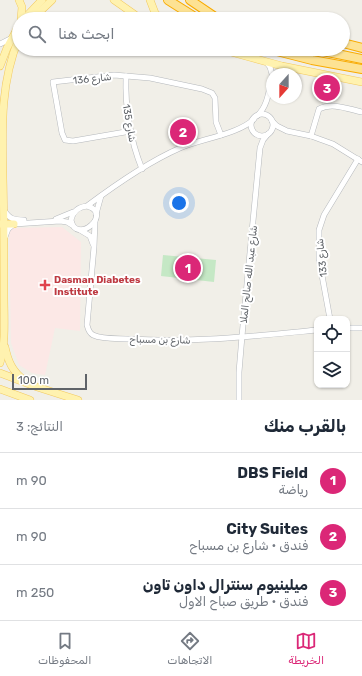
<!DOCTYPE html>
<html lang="ar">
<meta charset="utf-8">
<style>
:root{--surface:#fff;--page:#f2f2f3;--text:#1f2937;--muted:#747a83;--line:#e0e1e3;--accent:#db2777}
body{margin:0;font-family:Rubik,"Noto Sans Arabic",sans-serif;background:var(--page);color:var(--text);direction:rtl}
.controls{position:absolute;right:12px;bottom:12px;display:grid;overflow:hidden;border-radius:8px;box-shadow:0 1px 3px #0004}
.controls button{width:36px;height:36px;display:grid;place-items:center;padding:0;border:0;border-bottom:1px solid var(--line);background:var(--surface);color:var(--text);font:20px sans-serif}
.compass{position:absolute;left:266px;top:68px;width:36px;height:36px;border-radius:50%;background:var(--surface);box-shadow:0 1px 3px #0004;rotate:201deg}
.scale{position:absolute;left:12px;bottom:10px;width:75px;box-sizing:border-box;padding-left:4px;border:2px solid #5f6368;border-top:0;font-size:11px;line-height:14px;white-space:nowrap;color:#5f6368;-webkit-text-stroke:3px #fff;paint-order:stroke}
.you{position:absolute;left:179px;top:203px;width:14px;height:14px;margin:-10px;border:3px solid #fff;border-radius:50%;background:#1a73e8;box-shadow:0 0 0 6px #1a73e833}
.badge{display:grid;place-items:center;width:26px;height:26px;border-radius:50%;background:var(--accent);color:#fff;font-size:13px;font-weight:700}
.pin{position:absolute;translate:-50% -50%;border:2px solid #fff;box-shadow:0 1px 4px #0006}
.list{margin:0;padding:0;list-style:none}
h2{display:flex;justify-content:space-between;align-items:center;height:52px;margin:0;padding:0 16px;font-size:17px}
h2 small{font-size:13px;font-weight:400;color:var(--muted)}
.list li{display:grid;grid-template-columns:26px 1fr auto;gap:12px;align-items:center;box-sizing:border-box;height:56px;padding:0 16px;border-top:1px solid var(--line)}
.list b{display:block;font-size:15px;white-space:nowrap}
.list p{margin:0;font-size:13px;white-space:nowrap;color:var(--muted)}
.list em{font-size:13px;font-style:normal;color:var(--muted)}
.icon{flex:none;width:22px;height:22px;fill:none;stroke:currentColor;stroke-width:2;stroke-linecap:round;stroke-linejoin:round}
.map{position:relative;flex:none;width:362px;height:400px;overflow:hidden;direction:ltr}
.search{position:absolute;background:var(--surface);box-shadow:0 1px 3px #0004;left:12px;right:12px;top:12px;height:44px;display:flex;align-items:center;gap:10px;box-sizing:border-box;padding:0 14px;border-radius:22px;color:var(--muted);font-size:15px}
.sheet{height:220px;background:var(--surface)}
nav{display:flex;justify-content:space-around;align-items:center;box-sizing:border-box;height:56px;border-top:1px solid var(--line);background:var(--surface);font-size:11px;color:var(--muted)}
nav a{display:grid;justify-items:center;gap:2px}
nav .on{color:var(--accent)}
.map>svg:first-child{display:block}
</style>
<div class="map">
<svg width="362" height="400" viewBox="0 0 362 400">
<rect width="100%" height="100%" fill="#f1efe8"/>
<!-- medical -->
<polygon fill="#fce8e6" points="62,227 81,242 80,331 55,328 45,375 32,373 19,365 11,343 9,228"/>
<!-- green -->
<polygon fill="#c5e8c5" points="163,255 216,260 214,282 161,276"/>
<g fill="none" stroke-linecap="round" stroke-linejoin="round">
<defs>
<g id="minor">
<polyline points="0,44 12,38"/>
<polyline points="266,62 270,67 272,74"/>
<path d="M126 76C125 108 130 139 142 169"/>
<circle cx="262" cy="125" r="11"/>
<path d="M257 116C268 106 269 90 272 77"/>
<polyline points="272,121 277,126 287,131 311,136 333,144 362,162"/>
<polyline points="131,131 73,141 65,140 62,133 53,82 114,75 150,78 202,89 212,93 215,98 216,122 221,135"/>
<path d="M311 136 319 109C332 102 348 109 362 112"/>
<path d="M87 206C114 213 76 246 71 220 73 211 78 207 87 206 115 185 148 162 180 148 201 139 239 134 254 119"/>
<path d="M4 210C9 219 14 220 24 220"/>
<polyline points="96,214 101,196"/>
<polyline points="56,219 73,212"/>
<path d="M95 221 94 247 87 325C88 329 89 333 93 335 104 340 119 338 130 339 192 343 255 336 317 330"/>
<polyline points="80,230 90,236 93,244"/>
<polyline points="5,237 8,229 14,224 60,221 67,222 72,225"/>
<polyline points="330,319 319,259 319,230 324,215 358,159"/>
<polyline points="347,328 362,328"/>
<polyline points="239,400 239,372 242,336 260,148 263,140 268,134"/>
</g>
<g id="major">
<polyline points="19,0 22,7 21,19"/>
<polyline points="114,0 141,19"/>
<polyline points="150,0 155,13 161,19"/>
<polyline points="24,19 42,0"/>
<polyline points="32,19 52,0"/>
<polyline points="220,49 282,66 362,82"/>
<polyline points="0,66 7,48 19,25"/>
<polyline points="0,224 14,224"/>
<path d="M5 347C8 361 12 371 24 380"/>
<path d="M0 363C6 342 4 318 4 296 4 257 4 217 3 178 2 129 0 83 19 38"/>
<polyline points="0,373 37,387 78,400"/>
<polyline points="0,389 30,400"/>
</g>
<g id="highway">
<polyline points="168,0 198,19"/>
<polyline points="190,0 218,19"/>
<polyline points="343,43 362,48"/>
<polyline points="269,49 312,60 362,69"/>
<polyline points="313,49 362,59"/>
</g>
</defs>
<!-- minor casing -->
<use href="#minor" stroke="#b5b8bc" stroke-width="6"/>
<!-- major casing -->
<use href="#major" stroke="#f2c960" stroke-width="8"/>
<!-- highway casing -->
<use href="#highway" stroke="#f9ab00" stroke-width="10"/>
<!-- minor -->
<use href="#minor" stroke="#fff" stroke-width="5"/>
<!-- major -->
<use href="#major" stroke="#fff2af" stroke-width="7"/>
<!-- highway -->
<use href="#highway" stroke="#fde293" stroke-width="8"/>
</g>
<!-- markers -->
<path fill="#e0444e" stroke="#fff" stroke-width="1.5" d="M43 279h4v4h4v4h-4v4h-4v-4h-4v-4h4z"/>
<g text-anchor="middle" stroke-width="4" stroke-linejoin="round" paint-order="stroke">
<!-- street labels -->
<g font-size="10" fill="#5f6368" stroke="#fff">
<text transform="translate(92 78) rotate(-6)" y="4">شارع 136</text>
<text transform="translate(130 123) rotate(80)" y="4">شارع 135</text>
<text transform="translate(321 258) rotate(-96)" y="4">شارع 133</text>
<text transform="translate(248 274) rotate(-84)" y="4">شارع عبد الله صالح الملا</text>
<text transform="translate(160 339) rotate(1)" y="4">شارع بن مسباح</text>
</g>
<!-- health labels -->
<g font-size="10" font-weight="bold" fill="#be3a42" stroke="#fff" text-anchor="start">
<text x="54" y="283">Dasman Diabetes<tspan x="54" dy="12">Institute</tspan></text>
</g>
</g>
</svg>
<div class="controls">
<button><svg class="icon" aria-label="locate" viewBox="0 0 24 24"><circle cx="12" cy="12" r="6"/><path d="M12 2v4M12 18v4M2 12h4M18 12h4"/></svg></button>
<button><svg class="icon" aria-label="layers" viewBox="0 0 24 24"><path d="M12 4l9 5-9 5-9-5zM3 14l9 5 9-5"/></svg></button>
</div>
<svg class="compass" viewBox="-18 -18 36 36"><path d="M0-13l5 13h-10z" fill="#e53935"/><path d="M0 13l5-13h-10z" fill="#747a83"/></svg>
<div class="scale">100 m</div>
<div class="you"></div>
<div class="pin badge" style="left:188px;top:268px">1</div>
<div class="pin badge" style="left:183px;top:132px">2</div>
<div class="pin badge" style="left:327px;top:88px">3</div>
<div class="search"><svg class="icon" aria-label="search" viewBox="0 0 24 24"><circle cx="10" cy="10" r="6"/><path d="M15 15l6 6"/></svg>ابحث هنا</div>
</div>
<section class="sheet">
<h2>بالقرب منك<small>النتائج: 3</small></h2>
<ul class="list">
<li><span class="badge">1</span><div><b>DBS Field</b><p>رياضة</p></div><em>90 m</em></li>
<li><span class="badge">2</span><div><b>City Suites</b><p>فندق · شارع بن مسباح</p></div><em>90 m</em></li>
<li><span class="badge">3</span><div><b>ميلينيوم سنترال داون تاون</b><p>فندق · طريق صباح الاول</p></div><em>250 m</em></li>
</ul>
</section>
<nav>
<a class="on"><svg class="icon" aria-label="map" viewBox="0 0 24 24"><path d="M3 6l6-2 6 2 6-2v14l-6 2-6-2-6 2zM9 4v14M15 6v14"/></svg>الخريطة</a>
<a><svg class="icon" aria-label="directions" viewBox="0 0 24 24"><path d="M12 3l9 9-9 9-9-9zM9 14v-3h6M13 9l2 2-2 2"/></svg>الاتجاهات</a>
<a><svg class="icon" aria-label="saved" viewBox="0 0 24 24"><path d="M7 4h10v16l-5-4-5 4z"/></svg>المحفوظات</a>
</nav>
